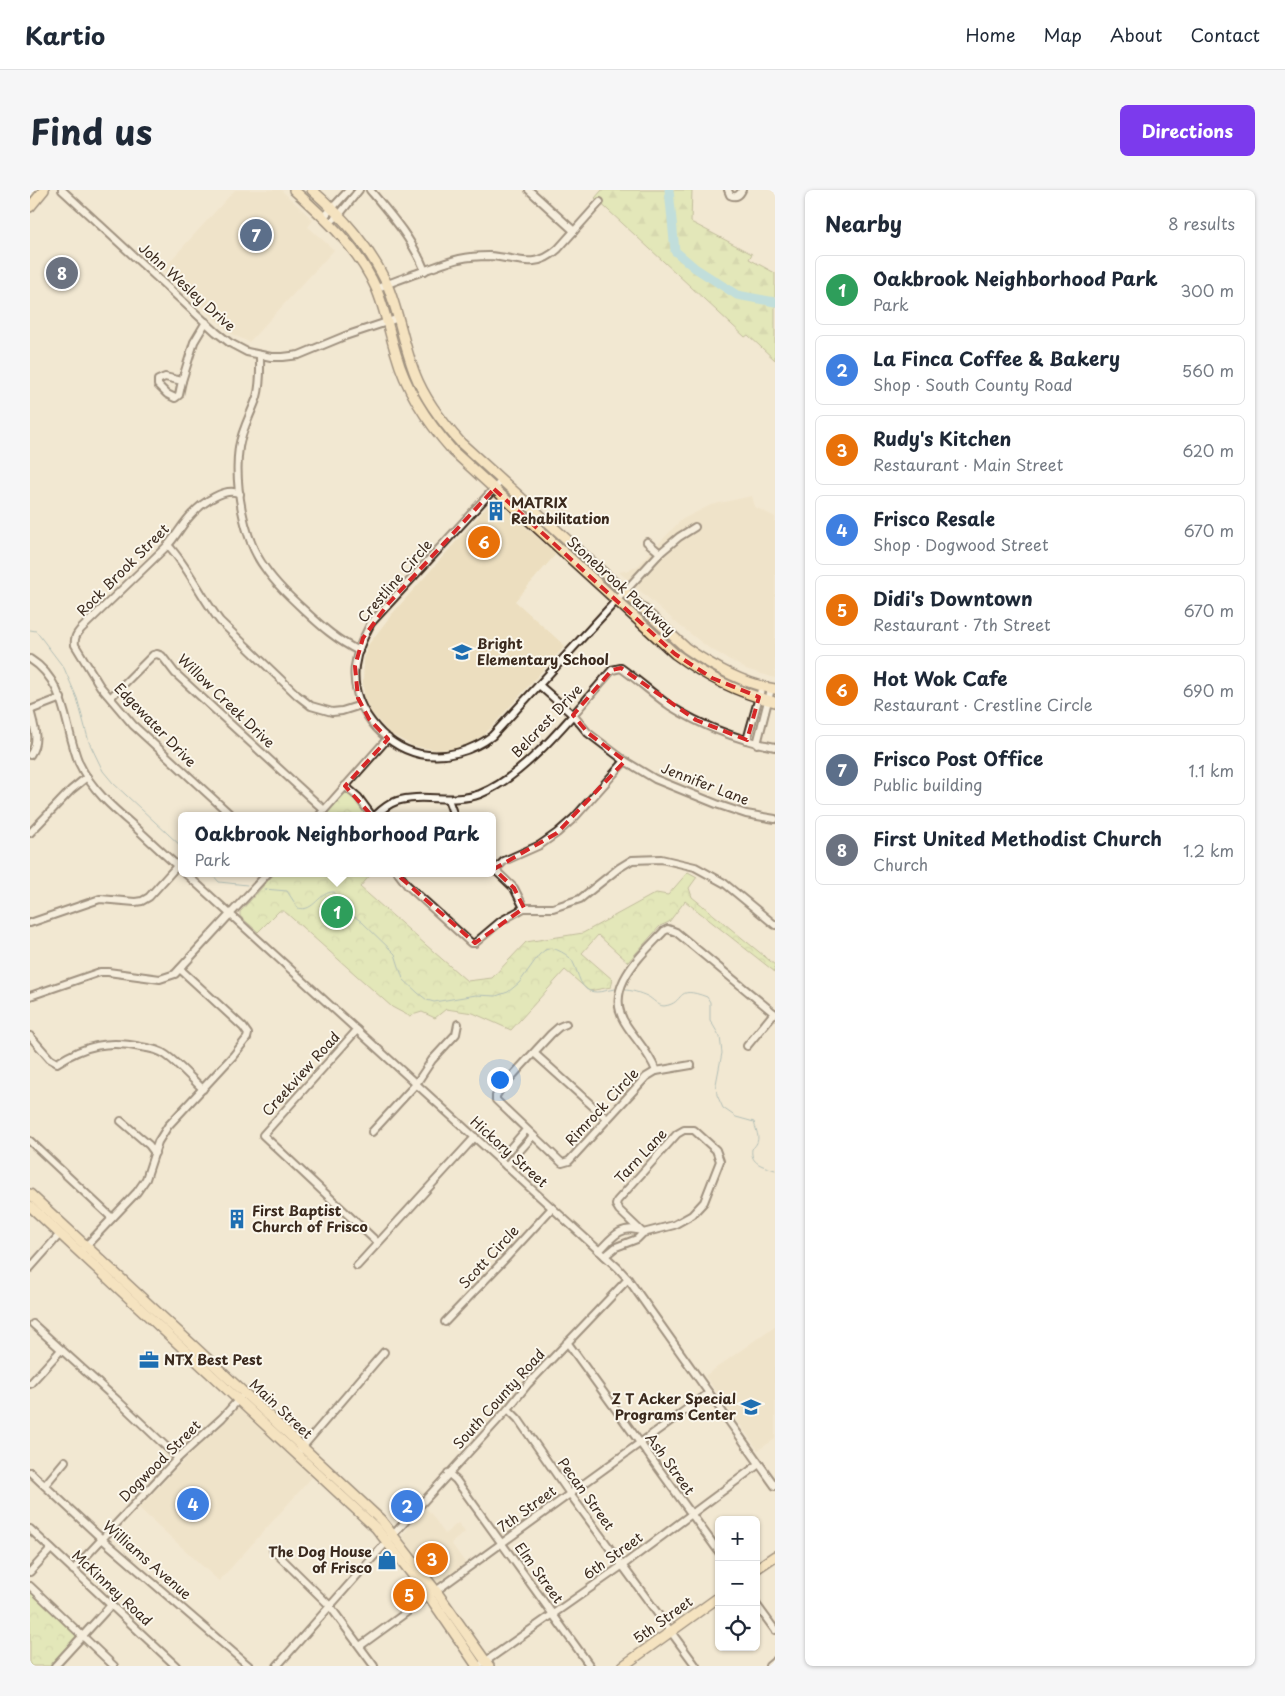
<!DOCTYPE html>
<meta charset="utf-8">
<style>
:root{--surface:#fff;--page:#f6f6f7;--text:#1f2937;--muted:#747a83;--line:#e0e1e3;--accent:#7c3aed}
body{margin:0;font-family:"Playpen Sans",sans-serif;background:var(--page);color:var(--text)}
.controls{position:absolute;right:15px;bottom:15px;display:grid;overflow:hidden;border-radius:8px;box-shadow:0 1px 4px #0004}
.controls button{width:45px;height:45px;display:grid;place-items:center;padding:0;border:0;border-bottom:1px solid var(--line);background:var(--surface);color:var(--text);font:25px sans-serif}
.you{position:absolute;left:469px;top:889px;width:18px;height:18px;margin:-12px;border:4px solid #fff;border-radius:50%;background:#1a73e8;box-shadow:0 0 0 8px #1a73e833}
.badge{display:grid;place-items:center;width:32px;height:32px;border-radius:50%;background:var(--accent);color:#fff;font-size:16px;font-weight:700}
.pin{position:absolute;translate:-50% -50%;border:2px solid #fff;box-shadow:0 1px 5px #0006}
.popup{position:absolute;left:148px;top:622px;width:318px;height:65px;box-sizing:border-box;display:grid;place-content:center;border-radius:8px;background:var(--surface);filter:drop-shadow(0 1px 4px #0005);font-size:16px;white-space:nowrap;color:var(--muted)}
.popup b{font-size:19px;color:var(--text)}
.popup::after{content:'';position:absolute;left:50%;top:100%;margin-left:-10px;border:10px solid transparent;border-top-color:var(--surface)}
.list{margin:0;padding:0;list-style:none}
h2{display:flex;justify-content:space-between;align-items:center;height:65px;margin:0;padding:0 20px;font-size:21px}
h2 small{font-size:16px;font-weight:400;color:var(--muted)}
.list li{display:grid;grid-template-columns:32px 1fr auto;gap:15px;align-items:center;box-sizing:border-box;height:70px;margin:0 10px 10px;padding:0 10px;border:1px solid var(--line);border-radius:8px}
.list b{display:block;font-size:19px;white-space:nowrap}
.list p{margin:0;font-size:16px;white-space:nowrap;color:var(--muted)}
.list em{font-size:16px;font-style:normal;color:var(--muted)}
.icon{flex:none;width:28px;height:28px;fill:none;stroke:currentColor;stroke-width:2;stroke-linecap:round;stroke-linejoin:round}
.map{position:relative;flex:none;width:745px;height:1476px;overflow:hidden;border-radius:8px}
header{display:flex;align-items:center;gap:30px;box-sizing:border-box;height:70px;padding:0 25px;background:var(--surface);border-bottom:1px solid var(--line)}
header strong{font-size:24px}
nav{display:flex;gap:28px;margin-inline-start:auto;font-size:18px}
.intro{display:flex;align-items:center;justify-content:space-between;box-sizing:border-box;height:120px;padding:0 30px}
h1{margin:0;font-size:35px}
.button{padding:12px 22px;border-radius:8px;background:var(--accent);color:#fff;font-size:18px;font-weight:700}
main{display:flex;gap:30px;padding:0 30px}
aside{flex:1;background:var(--surface);border-radius:8px;box-shadow:0 1px 4px #0004}
.map>svg:first-child{display:block}
</style>
<header>
<strong>Kartio</strong>
<nav><a>Home</a><a>Map</a><a>About</a><a>Contact</a></nav>
</header>
<div class="intro"><h1>Find us</h1><a class="button">Directions</a></div>
<main>
<div class="map">
<svg width="745" height="1476" viewBox="0 0 745 1476">
<defs>
<pattern id="forest-firs" width="22" height="20" patternUnits="userSpaceOnUse" patternTransform="scale(1.25)"><rect width="22" height="20" fill="#d0e69b"/><path d="M5 1l3.5 6h-7zM16 11l3.5 6h-7z" fill="#b4c585"/></pattern>
<pattern id="park-crowns" width="20" height="18" patternUnits="userSpaceOnUse" patternTransform="scale(1.25)"><rect width="20" height="18" fill="#d0e69b"/><path d="M2 6a3 3 0 1 1 6 0M12 15a3 3 0 1 1 6 0" fill="none" stroke="#b4c585"/></pattern>
</defs>
<rect width="100%" height="100%" fill="#f2e8d2"/>
<filter id="ink" filterUnits="userSpaceOnUse"><feTurbulence type="fractalNoise" baseFrequency=".02" numOctaves="2"/><feDisplacementMap in="SourceGraphic" scale="10" xChannelSelector="R" yChannelSelector="G"/><feConvolveMatrix kernelMatrix="1 2 1 2 8 2 1 2 1" color-interpolation-filters="sRGB"/></filter>
<g filter="url(#ink)">
<!-- built -->
<g fill="#ecdebf">
<polygon points="205,0 251,0 283,30 278,37 304,60 219,152 202,144 132,80"/>
<polygon points="722,306 725,317 745,327 745,488 716,479 679,458 649,435 589,382 600,380 609,375 651,330 681,315"/>
<polygon points="463,310 469,313 526,364 485,411 535,456 454,545 441,553 423,559 407,560 383,556 359,543 341,522 334,508 333,492 334,469 338,455 362,424"/>
<polygon points="745,1136 745,1249 728,1260 675,1186"/>
<polygon points="209,1217 283,1286 189,1391 109,1318 159,1265"/>
<polygon points="394,1318 399,1321 415,1344 428,1333 435,1342 421,1353 436,1374 408,1394 404,1393 372,1346"/>
</g>
<!-- forest -->
<polygon fill="url(#forest-firs)" stroke="#86885c" points="572,0 662,0 661,32 722,64 719,69 745,83 745,170 718,145 715,147 565,8"/>
<!-- park -->
<g fill="url(#park-crowns)" stroke="#86885c">
<path d="M318 603C326 610 330 618 337 626H295L314 604Z"/>
<polygon points="658,682 667,687 659,698 662,707 745,775 745,782 655,711 639,732 630,736 598,772 568,745 552,763 583,790 581,797 559,801 535,780 481,840 443,823 416,819 405,828 392,822 379,826 362,817 254,721 249,721 228,742 210,726 210,722 245,683 342,683 330,697 437,791 462,788 496,752 553,743 626,703 638,705"/>
<polygon points="0,1400 48,1445 20,1476 0,1476"/>
</g>
<g fill="none" stroke-linecap="round" stroke-linejoin="round">
<!-- stream -->
<g stroke="#688f96" stroke-width="1">
<polyline points="0,440 6,441 34,478 47,508 59,552 73,581 83,593 152,657"/>
<polyline points="181,683 189,692 217,695"/>
<path d="M234 699 257 701 268 718C284 723 289 701 304 702L318 722 332 732 365 764 373 789 388 803 397 810 404 812 446 805 466 806 478 802 489 793 509 765 515 760 522 758C528 760 535 763 540 768 548 776 548 798 560 801 569 804 578 799 588 799"/>
<path d="M594 800C602 800 610 803 617 806 623 809 628 816 634 816 657 813 643 794 677 807L680 812V830L690 847 692 863 686 894 687 905 693 918 706 927 724 932C727 944 732 950 722 959 720 974 733 976 745 980"/>
</g>
<!-- river -->
<polyline stroke="#86d3e6" stroke-width="9" points="639,0 645,61 665,78 707,105 745,112"/>
<defs>
<g id="minor">
<polyline points="32,0 186,142 200,153 217,162 241,167 253,167 269,165 315,146 369,128"/>
<path d="M340 0C361 25 383 50 395 81"/>
<polyline points="499,0 544,41"/>
<path d="M698 0 700 5C706 8 710 5 712 0"/>
<polyline points="293,28 319,0"/>
<polyline points="299,33 309,25 329,0"/>
<path d="M346 99C361 92 377 87 393 81 419 72 430 66 459 66 486 67 504 81 528 59L570 12"/>
<path d="M230 165C230 179 231 193 227 207 221 224 212 239 209 257 204 293 213 349 235 378 246 394 260 407 274 420 291 436 308 451 329 461"/>
<polygon points="135,187 152,191 149,205 145,208 137,204 128,195 128,190"/>
<polyline points="152,191 164,152 176,132"/>
<path d="M472 290 341 433C334 447 327 460 325 476 320 515 352 556 390 564 416 569 442 561 462 546L630 363 649 347 665 337"/>
<polyline points="617,352 630,363"/>
<path d="M138 355C159 378 171 407 190 431L267 505 281 516 302 522 312 521 331 515"/>
<path d="M0 469C37 492 34 537 49 573 61 599 83 618 104 636 120 651 136 666 152 680"/>
<polyline points="509,495 543,525 558,543 595,571 625,589 689,615 716,624 745,629"/>
<polyline points="81,507 123,465 127,464 132,466 145,483 294,620"/>
<path d="M0 520C4 536 10 551 0 565"/>
<polyline points="0,520 31,508"/>
<polyline points="717,550 732,496"/>
<polyline points="727,554 741,499"/>
<polyline points="315,596 328,607 342,626"/>
<polyline points="418,609 424,626"/>
<path d="M202 626 103 535 70 496 45 455C44 448 46 445 51 439L138 355C147 345 153 333 162 324 172 313 196 296 210 304"/>
<polyline points="289,626 358,548"/>
<path d="M345 626C351 620 358 614 367 611 392 603 423 614 450 604 498 585 548 518 582 480L591 478C608 490 623 504 640 516 672 536 709 550 745 557"/>
<polyline points="0,643 41,600 57,587"/>
<polyline points="463,678 484,698 494,718"/>
<polyline points="465,680 474,671 510,655 527,643 544,628 595,571"/>
<polyline points="155,683 588,1078 598,1089 745,1296"/>
<polyline points="368,683 377,695 441,753 445,753 471,731 494,718 523,718 550,709 589,678 602,670 631,669 665,677 694,693 745,735"/>
<polyline points="0,733 70,709 105,712 112,711 119,707 147,676"/>
<polyline points="0,806 70,782 78,782 130,789 145,784 238,683"/>
<polyline points="536,834 529,837 521,844 471,898 466,906 466,910 532,973 539,971 616,887 626,881 661,875"/>
<polyline points="327,840 233,945 347,1052"/>
<path d="M0 846 20 869 27 873C55 855 79 850 111 857 119 858 129 860 136 865 149 874 161 888 173 899"/>
<polyline points="717,856 744,823"/>
<polyline points="504,863 577,929"/>
<path d="M626 881C620 864 607 851 597 836 571 799 611 766 634 741L638 739 646 742 745 824"/>
<polyline points="91,931 119,955 125,963"/>
<polyline points="342,942 386,894 402,870 426,844 428,834"/>
<polyline points="0,951 82,1028"/>
<polyline points="470,970 496,940"/>
<polyline points="476,976 503,946"/>
<polyline points="53,1059 107,1002 116,989 128,952 138,936 203,866 217,848 218,844 213,837 150,779"/>
<path d="M569 1061C581 1049 591 1034 610 1041"/>
<polyline points="575,1066 586,1057 607,1049 613,1043 644,1035 662,1025 674,1012 690,971 686,960 664,940 654,940 647,944 587,1011 586,1015 589,1020 613,1043"/>
<polyline points="327,1076 445,947"/>
<polyline points="0,1078 30,1044"/>
<polyline points="415,1132 477,1067 522,1018"/>
<polyline points="3,1134 87,1210 148,1268"/>
<polyline points="537,1152 689,1362"/>
<polyline points="0,1194 31,1160"/>
<polyline points="478,1219 488,1229 540,1304 666,1476"/>
<polyline points="270,1260 354,1162"/>
<polyline points="0,1282 72,1349 219,1476"/>
<polyline points="418,1283 426,1290 560,1476"/>
<polyline points="15,1295 35,1271"/>
<polyline points="0,1339 146,1476"/>
<polyline points="243,1360 299,1415 344,1476"/>
<polyline points="43,1380 148,1268 192,1228 210,1208"/>
<polyline points="0,1382 21,1359"/>
<polyline points="0,1396 84,1476"/>
<polyline points="726,1414 745,1440"/>
<polyline points="330,1456 679,1203"/>
<polyline points="25,1476 81,1415"/>
<polyline points="247,1476 353,1356 478,1219 498,1194 598,1089"/>
<polyline points="449,1476 593,1375 729,1274"/>
<polyline points="739,1476 745,1471"/>
</g>
<g id="major">
<path d="M264 0C296 29 328 58 346 98 355 119 359 141 366 164 376 200 398 233 423 261L645 464C675 486 708 503 745 512"/>
<path d="M282 0C313 27 338 55 356 92 369 121 373 154 385 184 395 210 413 233 431 253L656 458C682 476 713 494 745 499"/>
<polyline points="0,17 14,0"/>
<polyline points="0,1004 351,1330 406,1401 459,1476"/>
<polyline points="0,1016 346,1338 399,1406 447,1476"/>
<polyline points="726,1379 745,1366"/>
<polyline points="593,1476 689,1407"/>
</g>
</defs>
<!-- minor casing -->
<use href="#minor" stroke="#3b2a1e" stroke-width="10"/>
<!-- major casing -->
<use href="#major" stroke="#3b2a1e" stroke-width="12"/>
<!-- minor -->
<use href="#minor" stroke="#fbf7ec" stroke-width="6"/>
<!-- major -->
<use href="#major" stroke="#f9deab" stroke-width="9"/>
</g>
</g>
<!-- marked area -->
<path d="M0 0H745V1476H0ZM464 299 645 464 682 488 729 507 717 550 666 530 591 478 582 480 543 525 558 543 595 571 527 643 464 679 484 698 494 718 445 753 371 688 343 627 315 596 358 549 339 529 328 508 325 476 333 448 358 414Z" fill="#f2e8d2" fill-opacity=".55" fill-rule="evenodd"/>
<path fill="none" stroke="#d62828" stroke-width="4" stroke-dasharray="10 6" stroke-linejoin="round" d="M464 299 645 464 682 488 729 507 717 550 666 530 591 478 582 480 543 525 558 543 595 571 527 643 464 679 484 698 494 718 445 753 371 688 343 627 315 596 358 549 339 529 328 508 325 476 333 448 358 414Z"/>
<!-- icons -->
<defs>
<symbol id="building-bare" viewBox="-9 -9 18 18"><path d="M-4-6H4V6H1V3H-1V6H-4ZM-2.5-4.3h1.7v1.8h-1.7ZM.8-4.3h1.7v1.8H.8ZM-2.5-1h1.7V.8h-1.7ZM.8-1h1.7V.8H.8Z" fill="#1f6fb2" stroke="#fbf7ec" stroke-width="2.5" paint-order="stroke"/></symbol>
<symbol id="school-bare" viewBox="-9 -9 18 18"><path d="M0-5L7-2L0 1L-7-2ZM-4 1L0 2.5L4 1V4Q0 6-4 4Z" fill="#1f6fb2" stroke="#fbf7ec" stroke-width="2.5" paint-order="stroke"/></symbol>
<symbol id="office-bare" viewBox="-9 -9 18 18"><path d="M-6-3h4V-5.5h4V-3h4V5H-6ZM-1-4.5V-3h2v-1.5ZM-6 0V1H6V0Z" fill="#1f6fb2" stroke="#fbf7ec" stroke-width="2.5" paint-order="stroke"/></symbol>
<symbol id="shop-bare" viewBox="-9 -9 18 18"><path d="M-5-2.5h2.3a2.7 3.5 0 0 1 5.4 0H5L5.5 6h-11ZM-1.5-2.5h3a1.5 2.3 0 0 0-3 0Z" fill="#1f6fb2" stroke="#fbf7ec" stroke-width="2.5" paint-order="stroke"/></symbol>
</defs>
<g fill-rule="evenodd">
<use href="#building-bare" x="452" y="307" width="28" height="28"/>
<use href="#school-bare" x="418" y="448" width="28" height="28"/>
<use href="#building-bare" x="193" y="1015" width="28" height="28"/>
<use href="#office-bare" x="105" y="1156" width="28" height="28"/>
<use href="#school-bare" x="707" y="1203" width="28" height="28"/>
<use href="#shop-bare" x="343" y="1356" width="28" height="28"/>
</g>
<g text-anchor="middle" stroke-width="4" stroke-linejoin="round" paint-order="stroke">
<!-- street labels -->
<g font-size="14" fill="#3b2a1e" stroke="#fbf7ec">
<text transform="translate(157 97) rotate(42)" y="5">John Wesley Drive</text>
<text transform="translate(93 380) rotate(-45)" y="5">Rock Brook Street</text>
<text transform="translate(365 391) rotate(-49)" y="5">Crestline Circle</text>
<text transform="translate(591 396) rotate(42)" y="5">Stonebrook Parkway</text>
<text transform="translate(196 511) rotate(44)" y="5">Willow Creek Drive</text>
<text transform="translate(517 531) rotate(-46)" y="5">Belcrest Drive</text>
<text transform="translate(125 535) rotate(46)" y="5">Edgewater Drive</text>
<text transform="translate(675 594) rotate(21)" y="5">Jennifer Lane</text>
<text transform="translate(271 884) rotate(-48)" y="5">Creekview Road</text>
<text transform="translate(572 917) rotate(-47)" y="5">Rimrock Circle</text>
<text transform="translate(479 962) rotate(42)" y="5">Hickory Street</text>
<text transform="translate(611 966) rotate(-47)" y="5">Tarn Lane</text>
<text transform="translate(459 1067) rotate(-47)" y="5">Scott Circle</text>
<text transform="translate(469 1209) rotate(-48)" y="5">South County Road</text>
<text transform="translate(251 1219) rotate(43)" y="5">Main Street</text>
<text transform="translate(130 1271) rotate(-45)" y="5">Dogwood Street</text>
<text transform="translate(640 1274) rotate(54)" y="5">Ash Street</text>
<text transform="translate(556 1304) rotate(54)" y="5">Pecan Street</text>
<text transform="translate(497 1319) rotate(-36)" y="5">7th Street</text>
<text transform="translate(583 1366) rotate(-36)" y="5">6th Street</text>
<text transform="translate(117 1370) rotate(41)" y="5">Williams Avenue</text>
<text transform="translate(509 1383) rotate(54)" y="5">Elm Street</text>
<text transform="translate(82 1398) rotate(43)" y="5">McKinney Road</text>
<text transform="translate(633 1430) rotate(-36)" y="5">5th Street</text>
</g>
<!-- poi labels -->
<g font-size="14" font-weight="bold" fill="#3b2a1e" stroke="#fbf7ec" text-anchor="start">
<text x="481" y="318">MATRIX<tspan x="481" dy="16">Rehabilitation</tspan></text>
<text x="447" y="459">Bright<tspan x="447" dy="16">Elementary School</tspan></text>
<text x="222" y="1026">First Baptist<tspan x="222" dy="16">Church of Frisco</tspan></text>
<text x="134" y="1175">NTX Best Pest</text>
<text x="706" y="1214" text-anchor="end">Z T Acker Special<tspan x="706" dy="16">Programs Center</tspan></text>
<text x="342" y="1367" text-anchor="end">The Dog House<tspan x="342" dy="16">of Frisco</tspan></text>
</g>
</g>
</svg>
<div class="controls">
<button>+</button>
<button>−</button>
<button><svg class="icon" aria-label="locate" viewBox="0 0 24 24"><circle cx="12" cy="12" r="6"/><path d="M12 2v4M12 18v4M2 12h4M18 12h4"/></svg></button>
</div>
<div class="you"></div>
<div class="pin badge" style="left:307px;top:722px;background:#2e9e5b">1</div>
<div class="popup"><b>Oakbrook Neighborhood Park</b>Park</div>
<div class="pin badge" style="left:377px;top:1316px;background:#3f7fe0">2</div>
<div class="pin badge" style="left:402px;top:1369px;background:#e8710a">3</div>
<div class="pin badge" style="left:163px;top:1314px;background:#3f7fe0">4</div>
<div class="pin badge" style="left:379px;top:1405px;background:#e8710a">5</div>
<div class="pin badge" style="left:454px;top:352px;background:#e8710a">6</div>
<div class="pin badge" style="left:226px;top:45px;background:#5c6f8a">7</div>
<div class="pin badge" style="left:32px;top:83px;background:#6b7280">8</div>
</div>
<aside>
<h2>Nearby<small>8 results</small></h2>
<ul class="list">
<li><span class="badge" style="background:#2e9e5b">1</span><div><b>Oakbrook Neighborhood Park</b><p>Park</p></div><em>300 m</em></li>
<li><span class="badge" style="background:#3f7fe0">2</span><div><b>La Finca Coffee &amp; Bakery</b><p>Shop · South County Road</p></div><em>560 m</em></li>
<li><span class="badge" style="background:#e8710a">3</span><div><b>Rudy's Kitchen</b><p>Restaurant · Main Street</p></div><em>620 m</em></li>
<li><span class="badge" style="background:#3f7fe0">4</span><div><b>Frisco Resale</b><p>Shop · Dogwood Street</p></div><em>670 m</em></li>
<li><span class="badge" style="background:#e8710a">5</span><div><b>Didi's Downtown</b><p>Restaurant · 7th Street</p></div><em>670 m</em></li>
<li><span class="badge" style="background:#e8710a">6</span><div><b>Hot Wok Cafe</b><p>Restaurant · Crestline Circle</p></div><em>690 m</em></li>
<li><span class="badge" style="background:#5c6f8a">7</span><div><b>Frisco Post Office</b><p>Public building</p></div><em>1.1 km</em></li>
<li><span class="badge" style="background:#6b7280">8</span><div><b>First United Methodist Church</b><p>Church</p></div><em>1.2 km</em></li>
</ul>
</aside>
</main>
